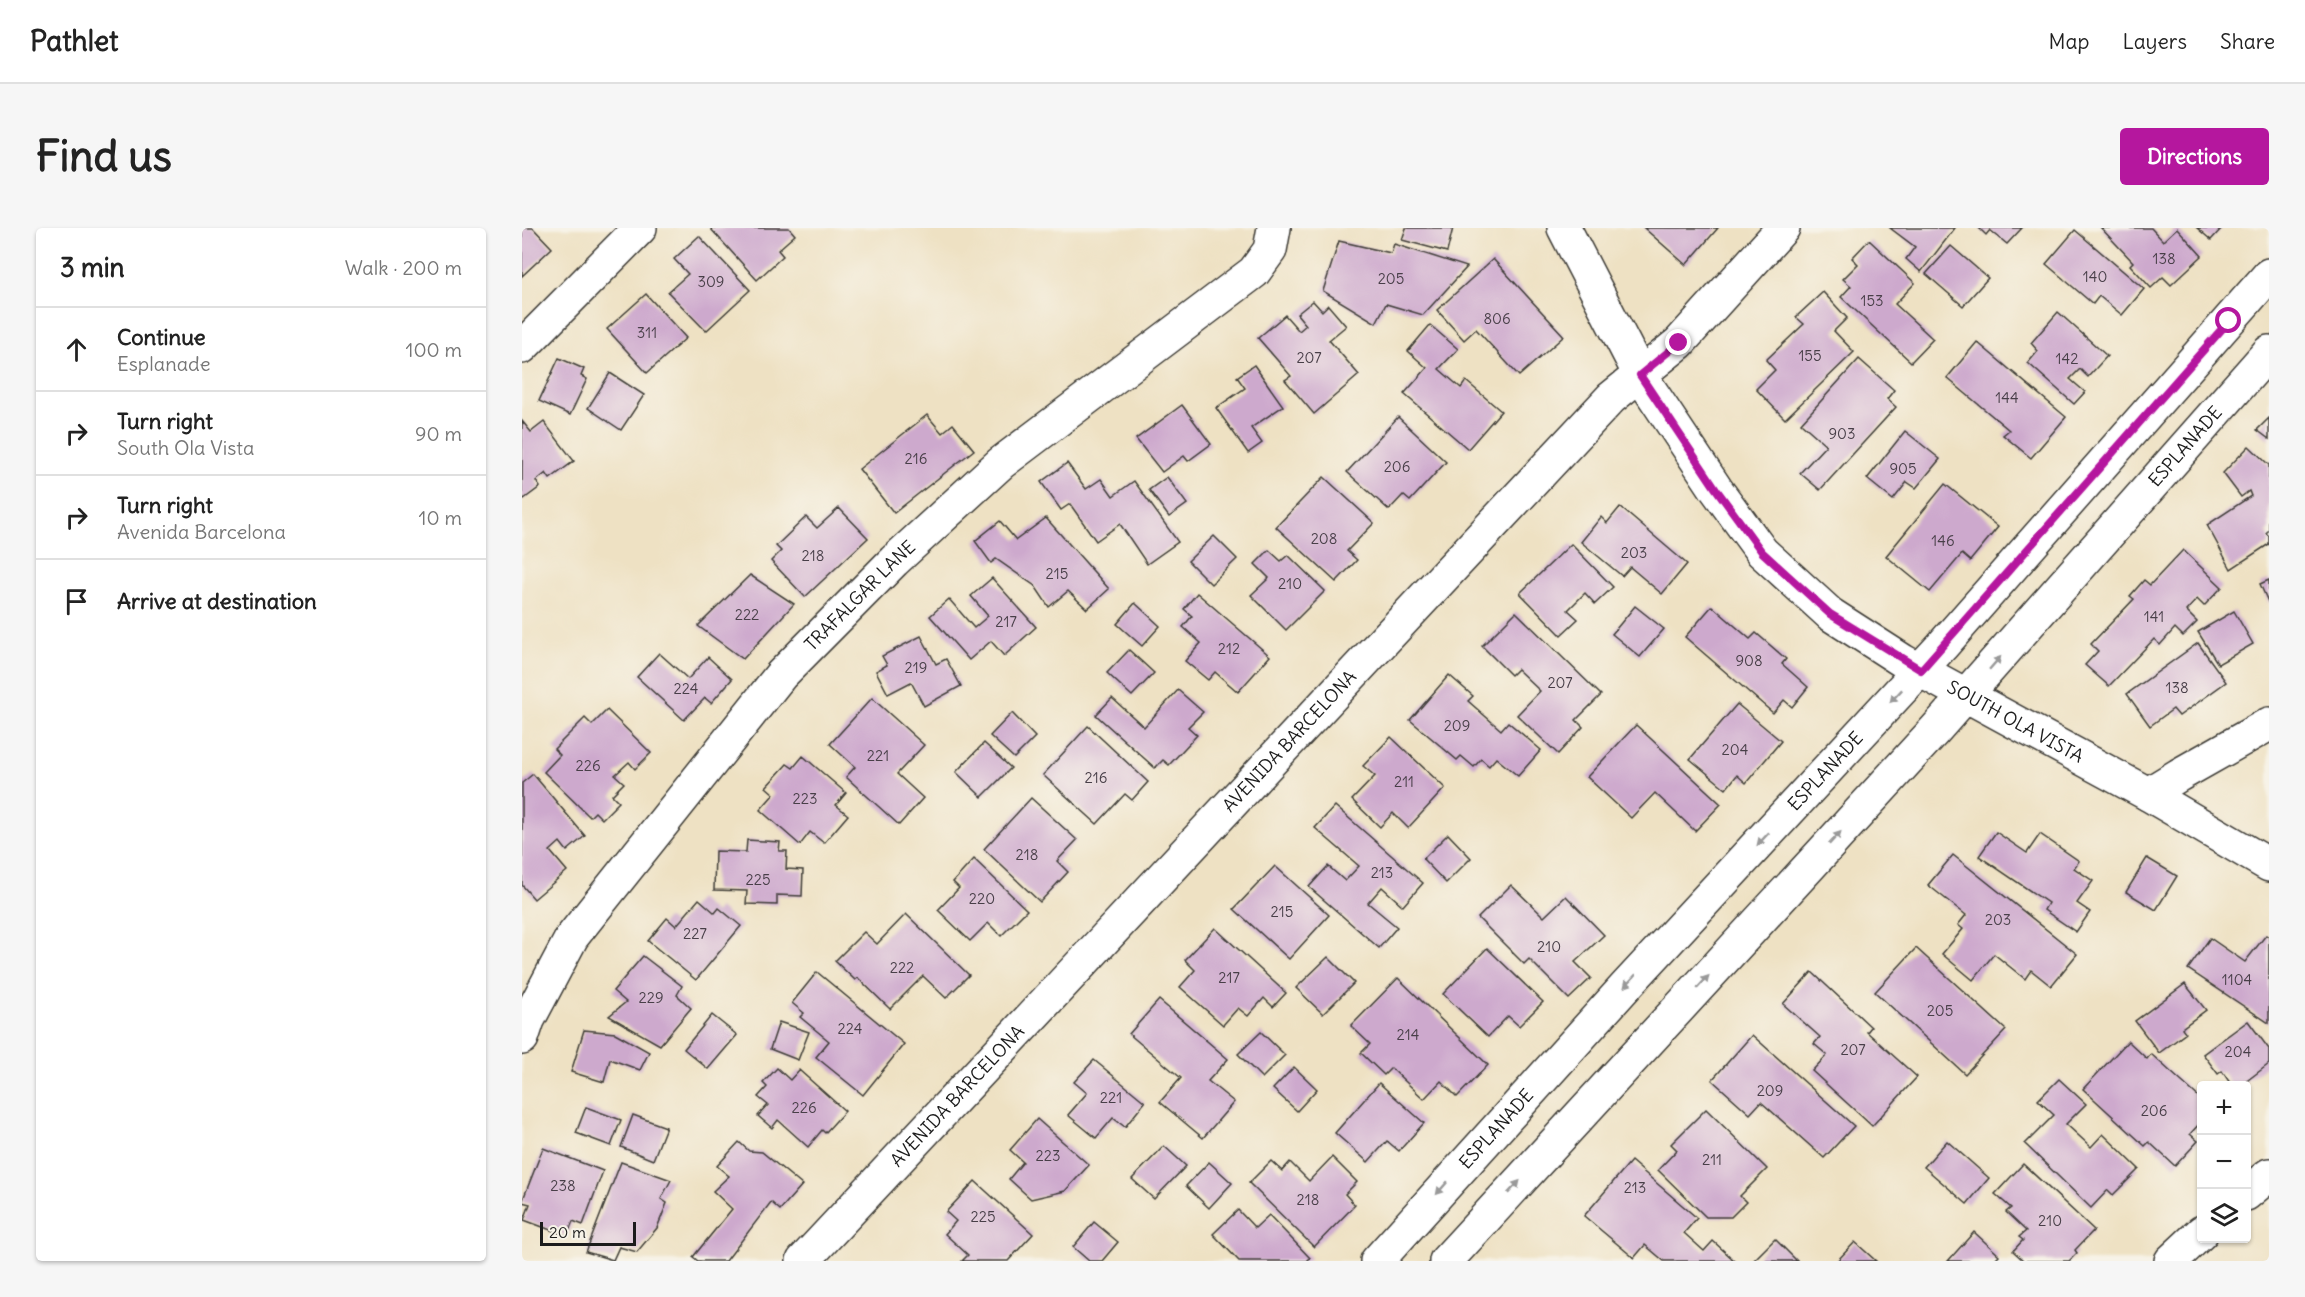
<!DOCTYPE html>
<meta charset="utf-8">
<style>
:root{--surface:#fff;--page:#f6f6f6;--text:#222;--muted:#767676;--line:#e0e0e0;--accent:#b5179e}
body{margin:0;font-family:Delius,sans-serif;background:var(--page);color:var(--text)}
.controls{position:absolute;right:18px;bottom:18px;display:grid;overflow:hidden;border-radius:6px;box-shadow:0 2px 4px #0004}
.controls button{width:54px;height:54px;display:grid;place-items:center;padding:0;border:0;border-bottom:2px solid var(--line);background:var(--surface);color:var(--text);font:30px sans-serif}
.scale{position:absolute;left:18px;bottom:15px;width:96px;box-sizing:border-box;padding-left:6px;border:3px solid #1c1c1c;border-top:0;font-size:16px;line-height:21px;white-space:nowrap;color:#1c1c1c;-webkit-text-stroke:4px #f7f3e8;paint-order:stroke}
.stop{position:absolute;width:18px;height:18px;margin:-14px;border:4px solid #b5179e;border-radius:50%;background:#fff}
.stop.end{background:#b5179e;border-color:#fff;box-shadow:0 2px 6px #0008}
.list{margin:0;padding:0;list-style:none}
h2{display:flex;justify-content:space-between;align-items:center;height:78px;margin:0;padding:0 24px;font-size:26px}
h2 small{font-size:20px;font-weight:400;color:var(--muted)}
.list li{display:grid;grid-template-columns:39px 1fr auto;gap:18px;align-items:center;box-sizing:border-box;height:84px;padding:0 24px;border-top:2px solid var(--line)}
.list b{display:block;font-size:22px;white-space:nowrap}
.list p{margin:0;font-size:20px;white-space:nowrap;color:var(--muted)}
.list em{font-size:20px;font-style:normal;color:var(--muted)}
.icon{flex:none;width:33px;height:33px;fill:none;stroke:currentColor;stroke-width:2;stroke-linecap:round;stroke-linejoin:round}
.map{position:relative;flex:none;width:1747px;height:1033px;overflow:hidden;border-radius:6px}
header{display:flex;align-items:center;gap:36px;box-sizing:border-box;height:84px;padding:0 30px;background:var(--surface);border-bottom:2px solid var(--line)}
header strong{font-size:28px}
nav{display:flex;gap:33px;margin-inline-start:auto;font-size:21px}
.intro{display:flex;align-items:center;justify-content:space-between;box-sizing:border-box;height:144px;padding:0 36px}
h1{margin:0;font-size:42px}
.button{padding:15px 27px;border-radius:6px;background:var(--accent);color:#fff;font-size:21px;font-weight:700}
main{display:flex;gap:36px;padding:0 36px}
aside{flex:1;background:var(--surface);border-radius:6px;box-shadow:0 2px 4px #0004}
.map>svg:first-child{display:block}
</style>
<header>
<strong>Pathlet</strong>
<nav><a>Map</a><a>Layers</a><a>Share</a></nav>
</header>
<div class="intro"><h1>Find us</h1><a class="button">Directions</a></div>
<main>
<aside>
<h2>3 min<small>Walk · 200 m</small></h2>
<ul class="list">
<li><svg class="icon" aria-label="ahead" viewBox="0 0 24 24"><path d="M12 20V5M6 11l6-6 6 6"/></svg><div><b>Continue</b><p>Esplanade</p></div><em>100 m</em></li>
<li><svg class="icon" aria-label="right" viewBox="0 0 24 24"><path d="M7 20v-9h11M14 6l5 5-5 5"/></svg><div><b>Turn right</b><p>South Ola Vista</p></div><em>90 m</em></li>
<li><svg class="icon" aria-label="right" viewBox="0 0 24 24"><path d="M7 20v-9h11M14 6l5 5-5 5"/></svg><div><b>Turn right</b><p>Avenida Barcelona</p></div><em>10 m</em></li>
<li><svg class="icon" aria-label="arrive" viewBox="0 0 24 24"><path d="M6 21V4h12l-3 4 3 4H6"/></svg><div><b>Arrive at destination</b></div></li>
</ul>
</aside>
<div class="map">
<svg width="1747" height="1033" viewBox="0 0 1747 1033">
<rect width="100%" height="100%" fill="#f7f3e8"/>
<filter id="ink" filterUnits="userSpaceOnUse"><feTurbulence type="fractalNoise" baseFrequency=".0167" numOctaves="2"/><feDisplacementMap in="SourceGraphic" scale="12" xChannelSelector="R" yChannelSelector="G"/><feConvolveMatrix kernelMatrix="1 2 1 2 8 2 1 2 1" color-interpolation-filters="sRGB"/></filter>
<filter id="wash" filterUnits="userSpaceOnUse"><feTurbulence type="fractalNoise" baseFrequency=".008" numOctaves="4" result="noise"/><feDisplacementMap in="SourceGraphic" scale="24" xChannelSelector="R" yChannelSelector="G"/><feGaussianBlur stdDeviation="1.35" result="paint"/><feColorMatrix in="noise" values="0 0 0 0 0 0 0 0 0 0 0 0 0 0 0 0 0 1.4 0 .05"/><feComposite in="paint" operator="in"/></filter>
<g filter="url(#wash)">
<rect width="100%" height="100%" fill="#eee1c3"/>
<g id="blocks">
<!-- building -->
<g fill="#cda9cd">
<polygon points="0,0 11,0 30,20 0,48"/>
<polygon points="190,0 267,0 273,7 256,22 261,28 235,52 189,1"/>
<polygon points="884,0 931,0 925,24 880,12"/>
<polygon points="1122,0 1196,0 1164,37"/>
<polygon points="1368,0 1433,0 1399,44 1384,31 1393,19"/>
<polygon points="1457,0 1500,0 1485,16 1468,2 1464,7"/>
<polygon points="1579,0 1629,0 1641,13 1655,0 1680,28 1649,57 1641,49 1629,60 1608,37 1611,34"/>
<polygon points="1675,0 1700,0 1689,12"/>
<polygon points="1553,2 1622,61 1600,87 1577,68 1571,76 1524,36"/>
<polygon points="177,8 228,62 184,103 146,64 166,46 152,31"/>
<polygon points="1347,12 1393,55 1373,76 1411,111 1389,134 1319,69 1329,58 1321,51 1336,36 1330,30"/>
<polygon points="817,13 869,25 872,16 945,39 901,87 864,76 854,95 801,63"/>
<polygon points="1429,18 1466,50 1441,78 1404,46"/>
<polygon points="971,31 1042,108 997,148 954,101 942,112 915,82"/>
<polygon points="1301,64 1325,90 1312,103 1332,124 1263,191 1234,161 1253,142 1244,132 1282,96 1274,89"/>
<polygon points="124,66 164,110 125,145 85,101"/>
<polygon points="791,73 800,83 806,77 824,98 807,112 837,147 792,186 763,152 769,148 736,110 763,87 777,103 784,97 775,86"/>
<polygon points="1536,84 1585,128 1566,149 1558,141 1548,151 1563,164 1552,176 1506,135 1516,123 1509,115"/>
<polygon points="908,97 936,121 917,141 939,160 944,153 979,183 946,221 882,166 905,140 886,123"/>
<polygon points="1455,114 1544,189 1509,230 1481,207 1487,202 1425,150"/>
<polygon points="37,130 62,141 59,148 65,151 48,187 17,173"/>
<polygon points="1337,131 1372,162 1365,171 1374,179 1298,262 1278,245 1304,217 1279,195"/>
<polygon points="732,137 761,178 729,200 740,215 726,225 694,180 723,160 715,149"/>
<polygon points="88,145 122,167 99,202 66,180"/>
<polygon points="660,177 689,216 666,233 662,228 640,244 614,211"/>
<polygon points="405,187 420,205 431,196 452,222 372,285 337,241"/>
<polygon points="876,189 924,234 888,273 881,267 867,282 825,244"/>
<polygon points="1747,190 1747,211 1735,202"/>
<polygon points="0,193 9,204 22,194 52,233 28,251 24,245 14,253 18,259 2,271 0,268"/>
<polygon points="1383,203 1418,231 1394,260 1385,254 1371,272 1345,251"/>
<polygon points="1727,218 1747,237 1747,302 1744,305 1747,308 1747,316 1709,341 1685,297 1729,268 1727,263 1719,269 1701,245"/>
<polygon points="545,235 564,261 579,251 591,268 612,253 656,314 625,336 598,296 574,313 548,276 539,282 519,254"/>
<polygon points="645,249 665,276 647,289 627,262"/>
<polygon points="802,249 852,295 825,323 835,332 814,354 754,299"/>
<polygon points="1423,256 1476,299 1448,333 1440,326 1408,364 1364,328"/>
<polygon points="1098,279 1165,336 1140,366 1108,339 1100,348 1059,314 1079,289 1085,295"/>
<polygon points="317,280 346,310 283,369 249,333 259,323 254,318 284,289 295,300"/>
<polygon points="524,290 587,361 565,381 546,363 527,379 513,358 474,331 469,335 453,313 478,293 494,312"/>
<polygon points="692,308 715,331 689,356 666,333"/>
<polygon points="1049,316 1091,359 1073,376 1063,365 1046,382 1056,391 1039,407 998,365"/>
<polygon points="747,322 759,333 766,327 803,363 764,402 729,367 747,350 733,336"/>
<polygon points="1661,322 1700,359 1682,378 1675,371 1664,383 1675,394 1661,408 1653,400 1638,417 1632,411 1587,458 1563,437 1576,423 1569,416 1612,371 1608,368 1622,352 1628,357"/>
<polygon points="228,347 272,376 221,431 176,398"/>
<polygon points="470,350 514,399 482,428 469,413 447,432 408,388 427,371 452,400 466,388 449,368"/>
<polygon points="1747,352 1747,376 1738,356"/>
<polygon points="675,365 748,428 716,464 693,444 686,452 663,433 679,415 661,399 670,388 662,381"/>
<polygon points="613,375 638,398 620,418 595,396"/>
<polygon points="1113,378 1142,401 1118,429 1090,406"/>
<polygon points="1190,378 1228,411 1234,405 1264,431 1260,436 1286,459 1270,479 1262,472 1251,485 1163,409"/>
<polygon points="1712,383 1731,416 1696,436 1676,404"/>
<polygon points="994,384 1079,467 1054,492 1061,499 1036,526 995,487 1018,463 995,441 989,447 960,418"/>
<polygon points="399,408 414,436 424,431 439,458 402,478 389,454 366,466 354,443 365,437 360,428"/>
<polygon points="1676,415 1704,454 1657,488 1651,481 1628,498 1605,466"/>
<polygon points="607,422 632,445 610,468 585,445"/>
<polygon points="137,425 166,451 186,429 210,451 189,475 183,470 162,492 115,449"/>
<polygon points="927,447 951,468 946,473 979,502 986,494 1019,522 996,548 974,530 967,538 959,531 952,539 939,528 935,532 888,492"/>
<polygon points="656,462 681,484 666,499 675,507 647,537 641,532 633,540 574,487 590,470 622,499"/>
<polygon points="350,470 402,517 375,546 401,570 377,597 324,549 333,539 308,516"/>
<polygon points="1215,476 1259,513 1224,555 1215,547 1204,561 1168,531"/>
<polygon points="85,482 129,525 113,541 107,534 93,547 102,555 90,567 97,574 80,591 73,584 68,589 22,544 38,527 32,521 63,490 70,497"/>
<polygon points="490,485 513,509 492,530 468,508"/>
<polygon points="1114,497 1199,576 1173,603 1133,565 1109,590 1065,549"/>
<polygon points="566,498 626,554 610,572 603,566 575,596 521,547"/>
<polygon points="869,509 923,560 886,600 871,585 858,599 830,572 853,548 841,538"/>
<polygon points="462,515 489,540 460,569 434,544"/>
<polygon points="281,528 324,565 314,577 326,587 302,615 288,604 278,617 238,582 252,566 244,559 265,536 271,540"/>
<polygon points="11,546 63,608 45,623 38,614 28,623 45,643 12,671 0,657 0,555"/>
<polygon points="509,570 555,612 535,633 546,644 518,674 462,621"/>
<polygon points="813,578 901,655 881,678 860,659 846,675 875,699 857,720 787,659 806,638 823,653 837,638 793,600"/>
<polygon points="1474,604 1505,625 1518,606 1557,633 1552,640 1571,653 1555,675 1568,684 1554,704 1522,682 1526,675 1457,628"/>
<polygon points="926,606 949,630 924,655 901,631"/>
<polygon points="225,612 258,614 257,623 265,623 264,641 281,642 280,668 255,667 255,677 224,676 225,663 192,662 193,623 224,624"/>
<polygon points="1431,627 1555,726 1529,758 1509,742 1503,751 1472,726 1451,752 1420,726 1441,701 1436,697 1444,687 1406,657"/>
<polygon points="1625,630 1655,648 1634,682 1604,664"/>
<polygon points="452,631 505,682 479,708 466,695 448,713 416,682 437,660 431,654"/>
<polygon points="753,638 807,687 767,731 712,681"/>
<polygon points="989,657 1022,689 1044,668 1082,707 1053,734 1069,750 1047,771 1007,731 1002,736 956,690"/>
<polygon points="177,671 193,685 197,680 219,698 174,752 126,713 145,690 154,698"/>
<polygon points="384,686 447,747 424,770 401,748 368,781 336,750 333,752 313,733 342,704 355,716"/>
<polygon points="693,700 764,765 751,779 742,770 726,788 716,780 701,797 658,759 673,742 663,732"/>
<polygon points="1744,707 1747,709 1747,795 1666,741 1688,710 1723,734"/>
<polygon points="965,720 1021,774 997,798 986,788 966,809 921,766"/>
<polygon points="1394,720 1484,802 1443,846 1353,764"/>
<polygon points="121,728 160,758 155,767 169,780 138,817 87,788 104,774 91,763"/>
<polygon points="806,729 832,755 801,786 774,760"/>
<polygon points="295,744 382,816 341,867 294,829 307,813 278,789 282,785 270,775"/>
<polygon points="1290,744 1349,799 1345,804 1395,849 1350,898 1290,843 1305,827 1292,816 1298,809 1261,776"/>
<polygon points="876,750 966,837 935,869 919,853 902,871 869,840 862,847 839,825 848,816 829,798"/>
<polygon points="1663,756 1684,782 1660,800 1664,805 1637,825 1613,793"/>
<polygon points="637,772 706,831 686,853 712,874 681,910 638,874 659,850 607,806"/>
<polygon points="190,787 215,807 186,841 162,821"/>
<polygon points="1726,793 1747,821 1747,836 1718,858 1710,858 1700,843 1696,846 1681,826"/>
<polygon points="257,794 287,804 276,832 248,821"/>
<polygon points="62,802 93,805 127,824 118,842 88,831 82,854 49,844"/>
<polygon points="739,804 763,827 740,850 716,826"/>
<polygon points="1230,807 1332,898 1302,930 1239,874 1228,886 1190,852"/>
<polygon points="1606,813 1625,831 1629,826 1680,872 1680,893 1668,906 1676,913 1653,938 1627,914 1623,918 1561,861"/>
<polygon points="572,832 623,874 603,899 591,890 574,910 546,887 565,865 552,854"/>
<polygon points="772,839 795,861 775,883 751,861"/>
<polygon points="255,840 268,852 277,842 323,883 303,905 300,902 286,919 256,892 250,900 236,888 246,877 236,869 245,859 241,855"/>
<polygon points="1537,851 1564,876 1544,896 1569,919 1581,906 1617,941 1591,967 1586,962 1569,980 1503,916 1532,887 1516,872"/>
<polygon points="857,855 902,895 877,923 865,913 846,934 813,905"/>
<polygon points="64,879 99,892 89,918 54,905"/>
<polygon points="1184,881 1245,941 1218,968 1224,974 1209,989 1184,989 1136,942 1155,922 1149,916"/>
<polygon points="111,887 144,899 131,932 99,919"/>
<polygon points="515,891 567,937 543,963 509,971 487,951 501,934 488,922"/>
<polygon points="1425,913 1467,950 1445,976 1402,939"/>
<polygon points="217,914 227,923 240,924 280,957 258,982 249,974 204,1033 176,1033 171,1029 210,981 191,963 207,948 195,938"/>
<polygon points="642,918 664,938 632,971 610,951"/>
<polygon points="21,920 81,943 61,997 51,993 45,1008 2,992 8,976 0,974"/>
<polygon points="810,929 835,954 823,966 833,977 792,1019 727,955 749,933 760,943 768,934 787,953"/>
<polygon points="1109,933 1175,990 1162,1005 1182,1023 1191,1013 1213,1033 1142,1033 1123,1017 1112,1030 1062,988"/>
<polygon points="99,934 149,952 139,971 145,975 135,1000 115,1024 97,1019 91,1032 64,1024"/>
<polygon points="687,934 710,955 687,980 664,958"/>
<polygon points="1501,936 1572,1002 1553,1022 1555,1025 1547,1033 1502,1033 1491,1023 1501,1012 1497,1009 1504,1003 1484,984 1489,980 1473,966"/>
<polygon points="453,953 511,1006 486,1033 440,1033 446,1027 423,1006 434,993 424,984"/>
<polygon points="716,982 733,1000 747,987 788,1030 785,1033 717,1033 691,1006"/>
<polygon points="572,994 596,1014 580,1033 567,1033 551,1019"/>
<polygon points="1452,1004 1477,1027 1471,1033 1426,1033"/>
<polygon points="1253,1011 1275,1033 1231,1033"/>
<polygon points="1333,1014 1354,1033 1315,1033"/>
</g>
</g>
</g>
<g filter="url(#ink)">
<use href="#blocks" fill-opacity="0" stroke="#3c3a35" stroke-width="1.5"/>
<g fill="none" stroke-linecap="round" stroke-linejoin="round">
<defs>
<g id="minor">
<path id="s1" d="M1042 0 1118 147 1194 261 1240 324 1308 386 1381 433 1626 566 1747 637"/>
<polyline points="0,119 118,0"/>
<polyline points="1626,566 1657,547 1747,496"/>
<path id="s2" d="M0 810 6 792 50 709 259 447 372 333 479 235 732 44 748 22 752 0"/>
<polyline points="1724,966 1747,947"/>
<path id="s3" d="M281 1033 1089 170 1157 115 1261 0"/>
<path id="s4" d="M855 1033 1104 758 1420 418 1747 47"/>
<path id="s5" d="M924 1033 1413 502 1747 124"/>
<polyline points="1649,1033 1680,1004"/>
</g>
</defs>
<!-- minor casing -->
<use href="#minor" stroke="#3c3a35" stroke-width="36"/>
<!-- minor -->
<use href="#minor" stroke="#fff" stroke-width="33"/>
</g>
<!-- one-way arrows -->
<defs><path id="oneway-solid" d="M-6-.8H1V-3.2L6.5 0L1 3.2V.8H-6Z" transform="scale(1.5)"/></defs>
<g fill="#999">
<use href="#oneway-solid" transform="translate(1473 435) rotate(-49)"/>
<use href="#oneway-solid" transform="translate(1374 468) rotate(133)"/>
<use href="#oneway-solid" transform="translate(1313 610) rotate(-47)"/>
<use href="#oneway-solid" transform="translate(1241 611) rotate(133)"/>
<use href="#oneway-solid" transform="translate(1108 753) rotate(133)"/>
<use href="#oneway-solid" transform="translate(1181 754) rotate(-47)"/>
<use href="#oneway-solid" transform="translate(992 959) rotate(-47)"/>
<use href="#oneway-solid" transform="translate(920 960) rotate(131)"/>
</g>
</g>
<g fill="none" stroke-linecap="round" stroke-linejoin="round" filter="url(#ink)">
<!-- route -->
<polyline stroke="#b5179e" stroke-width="8" points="1157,115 1118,147 1194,261 1240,324 1308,386 1399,442 1707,93"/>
</g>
<g text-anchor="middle" stroke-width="5" stroke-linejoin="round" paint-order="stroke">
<!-- number labels -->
<g font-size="15" fill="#483f48">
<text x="1642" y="36">138</text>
<text x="1573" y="54">140</text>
<text x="869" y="56">205</text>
<text x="189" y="59">309</text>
<text x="1350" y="78">153</text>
<text x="975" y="96">806</text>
<text x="125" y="110">311</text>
<text x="1288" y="133">155</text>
<text x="787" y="135">207</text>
<text x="1545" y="136">142</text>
<text x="1485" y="175">144</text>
<text x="1320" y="211">903</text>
<text x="394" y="236">216</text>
<text x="875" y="244">206</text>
<text x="1381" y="246">905</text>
<text x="802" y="316">208</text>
<text x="1421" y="318">146</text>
<text x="1112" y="330">203</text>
<text x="291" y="333">218</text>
<text x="535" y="351">215</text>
<text x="768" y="361">210</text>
<text x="225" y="392">222</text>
<text x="1632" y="394">141</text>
<text x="484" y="399">217</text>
<text x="707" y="426">212</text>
<text x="1227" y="438">908</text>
<text x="394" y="445">219</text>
<text x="1038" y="460">207</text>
<text x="1655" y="465">138</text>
<text x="164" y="466">224</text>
<text x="935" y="503">209</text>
<text x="1213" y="527">204</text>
<text x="356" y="533">221</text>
<text x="66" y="543">226</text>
<text x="574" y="555">216</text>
<text x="882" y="559">211</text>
<text x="283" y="576">223</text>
<text x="505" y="632">218</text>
<text x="860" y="650">213</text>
<text x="236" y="657">225</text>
<text x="460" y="676">220</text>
<text x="760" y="689">215</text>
<text x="1476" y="697">203</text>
<text x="173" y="711">227</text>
<text x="1027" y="724">210</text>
<text x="380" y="745">222</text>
<text x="707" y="755">217</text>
<text x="1715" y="757">1104</text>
<text x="129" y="775">229</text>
<text x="1418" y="788">205</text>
<text x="328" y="806">224</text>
<text x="886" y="812">214</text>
<text x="1331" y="827">207</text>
<text x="1716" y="829">204</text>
<text x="1248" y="868">209</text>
<text x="589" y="875">221</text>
<text x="282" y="885">226</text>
<text x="1632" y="888">206</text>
<text x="526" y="933">223</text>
<text x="1190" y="937">211</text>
<text x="41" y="963">238</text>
<text x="1113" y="965">213</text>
<text x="786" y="977">218</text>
<text x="461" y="994">225</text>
<text x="1528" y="998">210</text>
</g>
<!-- street labels -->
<g font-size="18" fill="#1c1c1c" stroke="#f7f3e8">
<text dy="6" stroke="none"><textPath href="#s5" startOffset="1100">ESPLANADE</textPath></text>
<text dy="6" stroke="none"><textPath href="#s2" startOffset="560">TRAFALGAR LANE</textPath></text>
<text dy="6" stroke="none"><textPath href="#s1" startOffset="687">SOUTH OLA VISTA</textPath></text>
<text dy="6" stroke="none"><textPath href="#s3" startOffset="712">AVENIDA BARCELONA</textPath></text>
<text dy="6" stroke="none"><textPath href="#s4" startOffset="664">ESPLANADE</textPath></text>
<text dy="6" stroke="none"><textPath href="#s3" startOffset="226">AVENIDA BARCELONA</textPath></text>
<text dy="6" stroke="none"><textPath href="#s4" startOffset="178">ESPLANADE</textPath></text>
</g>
</g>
</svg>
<div class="controls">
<button>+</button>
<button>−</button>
<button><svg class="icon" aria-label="layers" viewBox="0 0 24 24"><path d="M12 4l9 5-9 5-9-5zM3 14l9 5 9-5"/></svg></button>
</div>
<div class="scale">20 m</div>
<div class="stop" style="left:1707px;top:93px"></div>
<div class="stop end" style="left:1157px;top:115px"></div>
</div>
</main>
